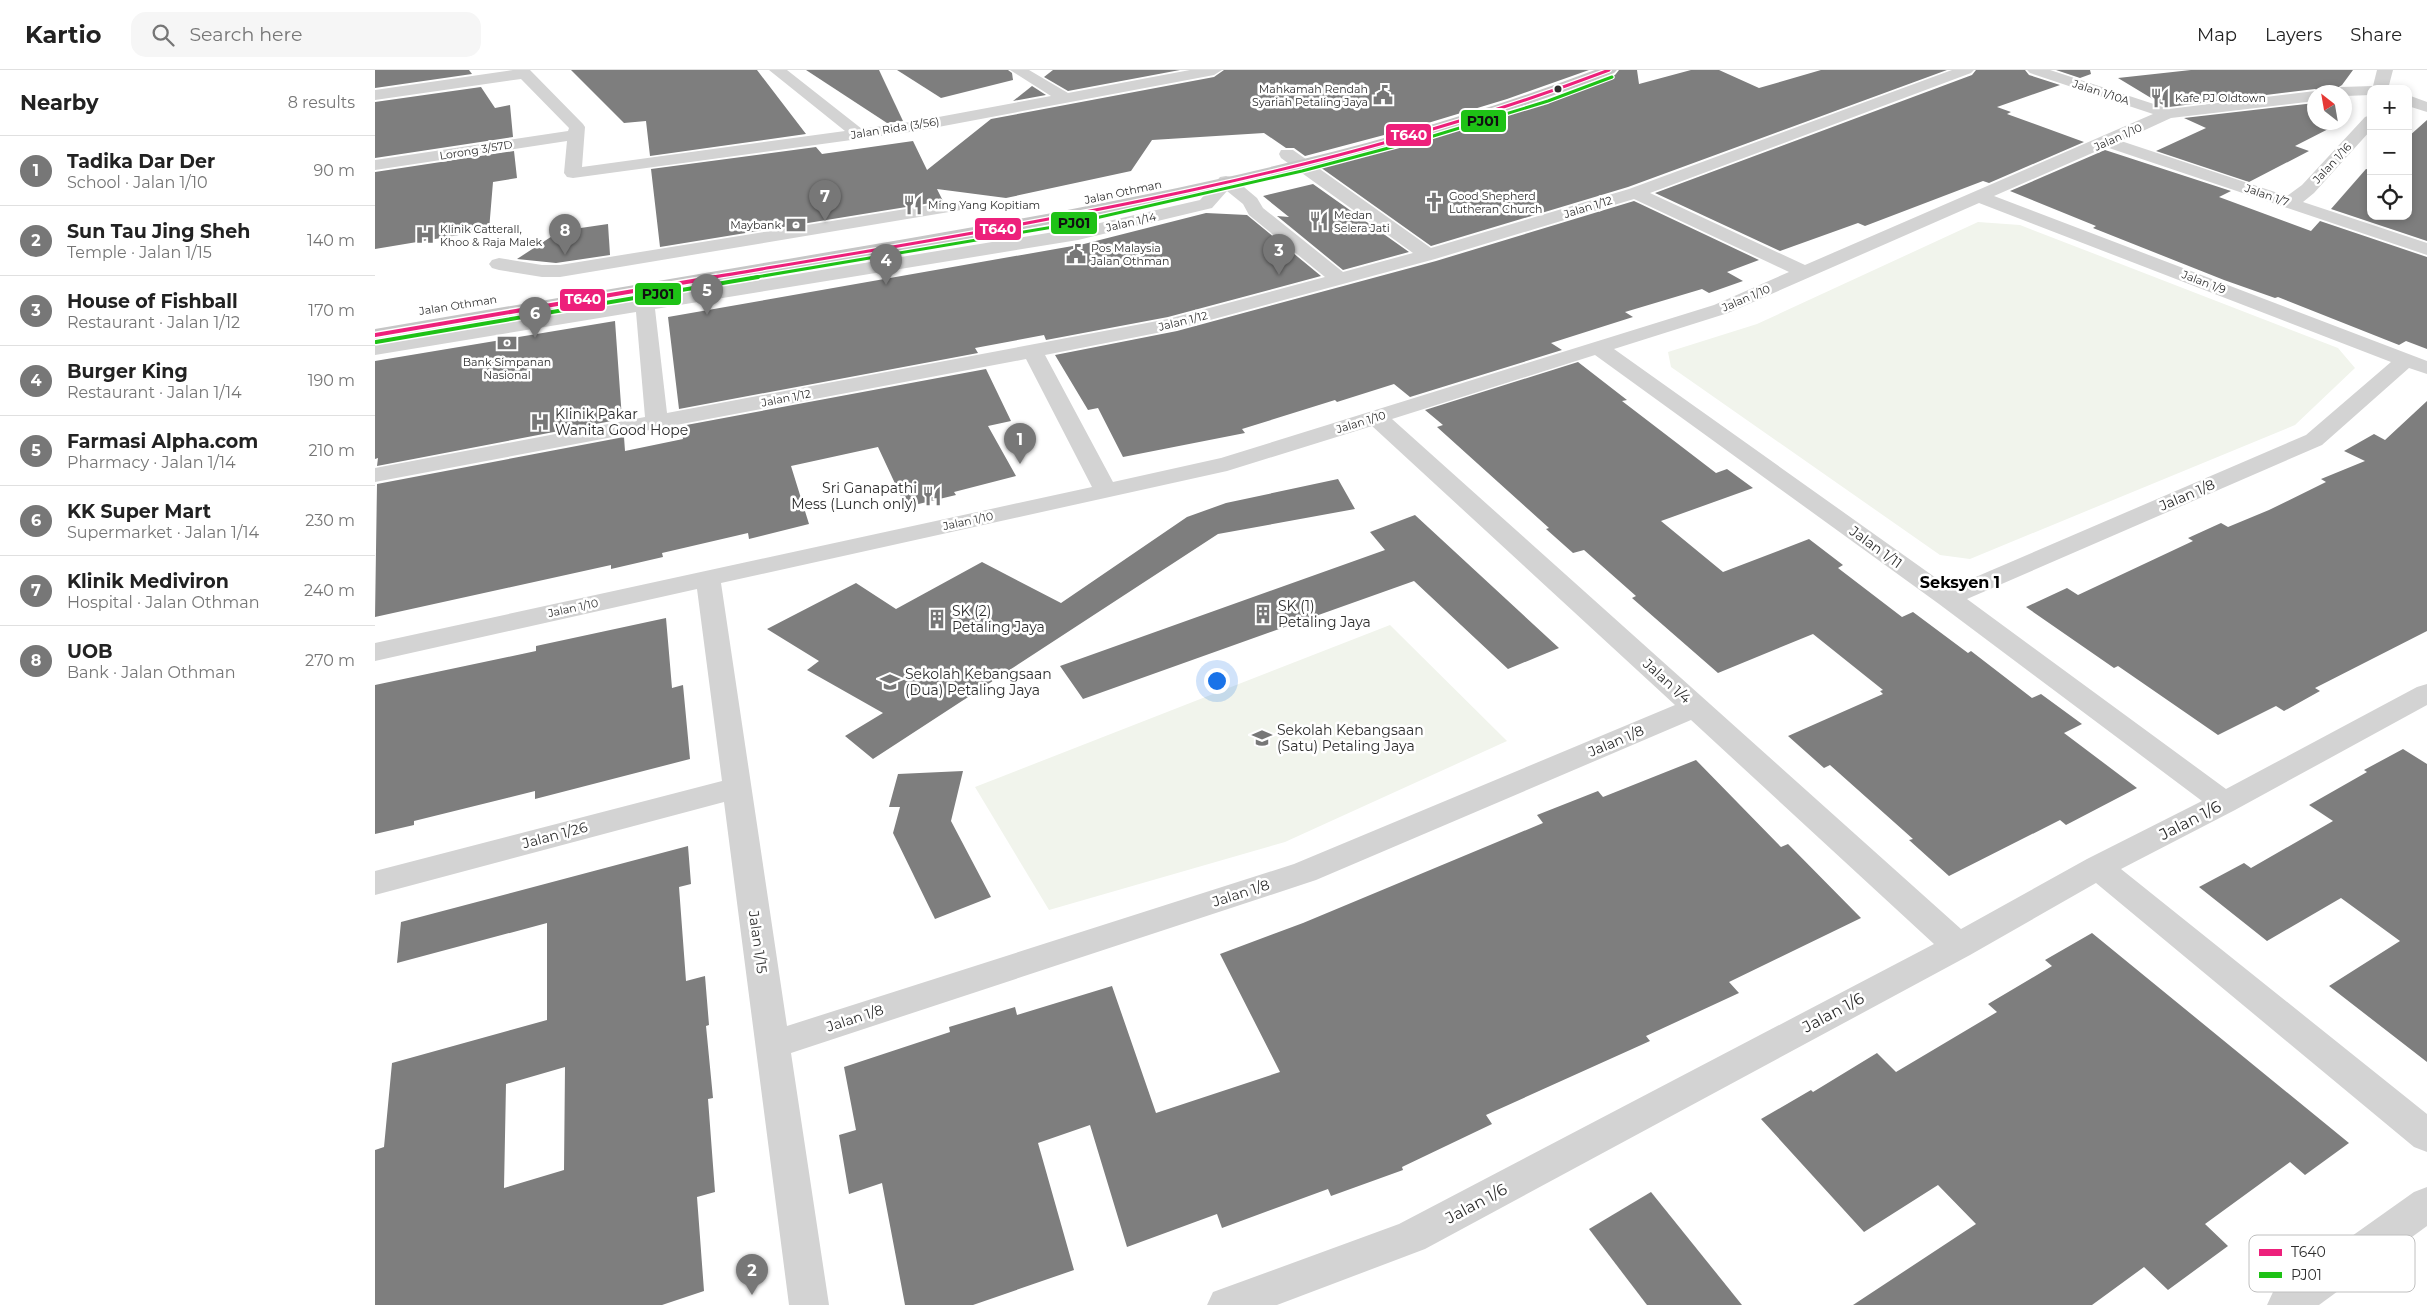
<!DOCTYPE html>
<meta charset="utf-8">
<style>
:root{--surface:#fff;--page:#f6f6f6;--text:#222;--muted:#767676;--line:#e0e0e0;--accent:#777}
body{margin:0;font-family:Montserrat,sans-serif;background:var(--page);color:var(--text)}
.controls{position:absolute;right:15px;top:15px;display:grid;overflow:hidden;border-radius:10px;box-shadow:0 2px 8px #0003}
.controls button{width:45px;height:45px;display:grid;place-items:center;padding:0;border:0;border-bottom:1px solid var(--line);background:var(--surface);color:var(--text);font:25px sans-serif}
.compass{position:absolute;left:1932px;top:15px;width:45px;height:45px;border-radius:50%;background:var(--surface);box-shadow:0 2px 8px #0003;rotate:329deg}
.you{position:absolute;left:841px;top:610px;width:18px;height:18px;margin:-12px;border:4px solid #fff;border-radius:50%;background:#1a73e8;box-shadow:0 0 0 8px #1a73e833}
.badge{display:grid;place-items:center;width:32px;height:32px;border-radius:50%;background:var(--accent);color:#fff;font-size:16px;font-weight:700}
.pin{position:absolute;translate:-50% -41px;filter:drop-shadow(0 1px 2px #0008)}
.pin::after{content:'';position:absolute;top:26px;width:18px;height:15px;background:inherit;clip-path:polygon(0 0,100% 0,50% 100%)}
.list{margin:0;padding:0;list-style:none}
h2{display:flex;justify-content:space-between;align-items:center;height:65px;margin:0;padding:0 20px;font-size:21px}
h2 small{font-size:16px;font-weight:400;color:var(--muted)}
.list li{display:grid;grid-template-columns:32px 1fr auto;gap:15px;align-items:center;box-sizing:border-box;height:70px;padding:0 20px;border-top:1px solid var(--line)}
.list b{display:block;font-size:19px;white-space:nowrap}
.list p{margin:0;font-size:16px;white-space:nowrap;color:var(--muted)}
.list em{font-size:16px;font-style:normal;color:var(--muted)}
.icon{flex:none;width:28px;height:28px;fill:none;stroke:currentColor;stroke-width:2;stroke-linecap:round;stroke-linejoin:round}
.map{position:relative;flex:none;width:2052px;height:1235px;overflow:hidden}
header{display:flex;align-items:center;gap:30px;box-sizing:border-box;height:70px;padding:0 25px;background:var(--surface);border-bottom:1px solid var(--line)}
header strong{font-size:24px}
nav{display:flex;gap:28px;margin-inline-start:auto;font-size:18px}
.search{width:350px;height:45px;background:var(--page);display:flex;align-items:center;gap:12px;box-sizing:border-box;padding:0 18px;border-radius:15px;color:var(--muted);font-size:19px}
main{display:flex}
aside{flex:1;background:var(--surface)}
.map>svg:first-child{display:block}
</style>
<header>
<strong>Kartio</strong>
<div class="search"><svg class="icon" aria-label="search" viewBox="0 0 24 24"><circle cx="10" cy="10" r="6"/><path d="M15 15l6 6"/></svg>Search here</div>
<nav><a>Map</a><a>Layers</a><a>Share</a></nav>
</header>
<main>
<aside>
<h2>Nearby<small>8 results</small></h2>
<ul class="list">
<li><span class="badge">1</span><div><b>Tadika Dar Der</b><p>School · Jalan 1/10</p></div><em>90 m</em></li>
<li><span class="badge">2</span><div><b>Sun Tau Jing Sheh</b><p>Temple · Jalan 1/15</p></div><em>140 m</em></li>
<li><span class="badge">3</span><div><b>House of Fishball</b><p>Restaurant · Jalan 1/12</p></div><em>170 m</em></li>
<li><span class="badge">4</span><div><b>Burger King</b><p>Restaurant · Jalan 1/14</p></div><em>190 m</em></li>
<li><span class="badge">5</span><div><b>Farmasi Alpha.com</b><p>Pharmacy · Jalan 1/14</p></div><em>210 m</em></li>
<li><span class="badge">6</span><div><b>KK Super Mart</b><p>Supermarket · Jalan 1/14</p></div><em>230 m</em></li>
<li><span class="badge">7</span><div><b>Klinik Mediviron</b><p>Hospital · Jalan Othman</p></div><em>240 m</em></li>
<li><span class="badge">8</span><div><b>UOB</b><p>Bank · Jalan Othman</p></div><em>270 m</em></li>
</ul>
</aside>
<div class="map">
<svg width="2052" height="1235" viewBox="0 0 2052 1235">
<rect width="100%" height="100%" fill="#fff"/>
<!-- green -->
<g fill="#f1f4ec">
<polygon points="1603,152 1645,155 1963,278 1980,298 1920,355 1595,489 1565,485 1296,297 1293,282 1382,254"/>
<polygon points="1015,555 1132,671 910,772 674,840 600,717"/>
</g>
<!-- building -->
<g fill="#7e7e7e" fill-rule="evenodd">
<polygon points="0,0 94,0 97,4 0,18"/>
<polygon points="196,0 382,0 431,64 275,86 271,51 249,53"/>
<polygon points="431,0 504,0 528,51 512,53"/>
<polygon points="522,0 633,0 637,3 638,10 566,28"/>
<polygon points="678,0 805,0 693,21 669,7"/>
<polygon points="849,0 1214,0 1132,29 1043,56 930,86 919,78 911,78 889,63 777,70 756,101 631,128 562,119 568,131 285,177 276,99 441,77 447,84 538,71 552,100 616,49 839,7"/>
<polygon points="1244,0 1262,0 1264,14 1316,0 1344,0 1384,18 1446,0 1572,0 1253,117 1056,176 945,97 1055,67 1148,38 1240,5"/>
<polygon points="1601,0 1650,0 1654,5 1685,15 1622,37 1636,42 1632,44 1709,72 1614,113 1608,111 1490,156 1483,153 1405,181 1280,123 1597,5"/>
<polygon points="1681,0 1715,0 1716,4 1705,8"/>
<polygon points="1816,0 1978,0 1967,15 1956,22 1947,22 1940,19 1794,37 1786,34 1743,8"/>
<polygon points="657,16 671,25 638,31"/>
<polygon points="106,17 120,38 135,35 138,67 0,88 0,32"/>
<polygon points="1940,33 1940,52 1967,52 1920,76 1934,81 1874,112 1781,81 1831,58 1809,48"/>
<polygon points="2052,50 2052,171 1956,139 1991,99 1996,100 1996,146 2033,146 2033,67"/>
<polygon points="1730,80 1856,121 1844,127 1936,161 1945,151 2052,187 2052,279 2031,271 2024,275 1903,227 1900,228 1849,210 1718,158 1721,156 1635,121"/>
<polygon points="139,81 142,108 118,112 114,160 0,179 0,102"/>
<polygon points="938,114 1034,182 968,200 902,146 914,147 888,126"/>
<polygon points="1259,131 1384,190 1352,202 1368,211 1334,223 1327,219 1250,242 1258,247 1176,273 1187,280 1035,327 1019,314 962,332 960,330 867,359 870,363 748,387 723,338 713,340 680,285 802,261 1061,191"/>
<polygon points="831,143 872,145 946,206 793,247 671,270 669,265 600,278 603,283 304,339 293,247 709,174"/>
<polygon points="233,154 235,185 181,193 142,189 185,161"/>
<polygon points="240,251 247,349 2,396 3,388 0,389 0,291"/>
<polygon points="1203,292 1252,330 1247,331 1341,403 1352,399 1378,418 1286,451 1348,502 1434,469 1468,495 1463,498 1527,547 1538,542 1593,583 1596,581 1657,628 1666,624 1707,654 1689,663 1762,718 1691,755 1685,750 1574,806 1534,770 1538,769 1455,695 1449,698 1413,666 1508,624 1505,621 1508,620 1438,564 1343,603 1257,528 1261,526 1209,480 1198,483 1171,459 1174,458 1062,357 1068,355 1050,340"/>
<polygon points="611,299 636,351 613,356 641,406 579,422 581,425 531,437 503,377 416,396 434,454 374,469 373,463 287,483 288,487 236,499 236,495 0,547 2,414 249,367 250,381 308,369 306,356"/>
<polygon points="2052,331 2052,561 1940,618 1945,621 1909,641 1901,636 1843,665 1743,596 1739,598 1651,537 1692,518 1703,525 1818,471 1813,468 1846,453 1853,457 1894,440 1951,412 1946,409 1990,391 1969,381 1999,364 2010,370"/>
<polygon points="963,409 980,439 843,464 498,689 470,666 508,643 432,600 444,591 392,559 481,513 521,539 607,492 686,533 812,447 851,433"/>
<polygon points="1040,445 1184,578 1133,599 1039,511 708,629 685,596 1010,480 995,462"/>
<polygon points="291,548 297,618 308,615 315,689 160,729 160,721 39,751 39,755 0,764 0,615 161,581 161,576"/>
<polygon points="2028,679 2052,694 2052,992 1954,916 2025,871 1966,828 1892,871 1824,817 1869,793 1876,798 1958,751 1934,735 1992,702 1989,700"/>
<polygon points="1321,690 1406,777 1413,774 1486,848 1354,912 1364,923 1271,966 1275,971 1111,1045 1117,1054 1027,1097 1028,1100 956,1126 953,1119 847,1158 842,1144 752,1177 715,1055 663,1073 699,1200 598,1235 530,1235 507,1113 474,1124 464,1065 481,1060 469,997 575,962 574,957 640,937 642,945 737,916 781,1043 905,1002 845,884 928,853 1168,753 1162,745 1223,721 1228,727"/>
<polygon points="588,701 576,751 616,827 560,849 518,763 525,737 514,737 523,704"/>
<path d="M313 776 316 814 304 817 311 911 330 906 334 955 331 956 338 1028 333 1029 340 1122 322 1127 329 1221 287 1235H0V1080L9 1077 17 993 172 950V853L22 893 26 852ZM190 997 189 1100 129 1118 131 1014Z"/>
<polygon points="1717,863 1974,1073 1930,1105 1915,1092 1830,1154 1853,1176 1793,1220 1769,1197 1717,1235 1478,1235 1601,1154 1563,1115 1489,1162 1386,1049 1436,1020 1438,1022 1502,983 1521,1002 1622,942 1613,934 1677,896 1670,890"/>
<polygon points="1276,1122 1367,1235 1272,1235 1214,1159"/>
</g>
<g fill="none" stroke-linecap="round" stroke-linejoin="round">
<!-- minor -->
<g fill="#d3d3d3" fill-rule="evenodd">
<polygon points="138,0 155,0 208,54 210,57 207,97 470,61 394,0 412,0 487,59 542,51 676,26 635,0 654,0 693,23 815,0 847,0 839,5 542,61 198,108 192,107 189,103 192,71 0,100 0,90 193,61 194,58 146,9 0,30 0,20"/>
<path d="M1577 0H1599L1596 3 1275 123 1430 195 1778 44 1655 3 1652 0H1675L1794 39 1940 21 1945 22H1940V31L1796 48 1746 71 1912 126 1927 115 1990 47 1996 45V60L1939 123 1928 132 2052 173V185L1731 77 1619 126 2052 291V304L2034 298 1947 375 1592 529 1851 719 2042 617 2052 614V635L1860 740 1746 799 2052 1044V1082L2039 1077 1721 813 1595 885 1050 1179 902 1235H832L838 1222 1024 1154 1559 874 1316 650 941 810 416 983 454 1235H414L349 732 0 825V801L347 711 322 519 0 591V573L717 417 651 289 0 412V398L270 347 261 242 0 285V273L243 233 245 228 252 226 269 229 703 158 825 130 845 107 851 106 857 107 882 128 888 138 968 202 1038 183 906 88 904 84 906 80H918L1056 178 1254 119ZM852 121 868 134 874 145 950 207 793 249 292 343 280 239 703 170 837 138ZM1259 129 1414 202 1339 235 846 388 738 412 670 285 802 259 1060 189ZM1604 133 2016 292 1931 365 1575 518 1239 279 1353 243ZM1220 285 1564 534 1827 731 1712 789 1586 859 1017 349ZM997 356 1300 635 919 794 412 956 346 513 852 401Z"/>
<polygon points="2002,0 2018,0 2013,19 1996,19 1996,25 1970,26 1970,22 1958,22 1966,17 1998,16"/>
<polygon points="2033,25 2052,32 2052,42 2033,36"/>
<polygon points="580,131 586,132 589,136 586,140 185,207 167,207 124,200 117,198 114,194 117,190 124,188 167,195 185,195"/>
<polygon points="2052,1117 2052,1156 1944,1235 1892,1235 1898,1222 2039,1122"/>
</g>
<!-- major -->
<path fill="#c6c6c6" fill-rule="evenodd" d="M1220 0H1242L1239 3C997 96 739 145 484 188 323 216 161 244 0 271V259C165 231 330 203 495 175 737 134 990 87 1220 0Z"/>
<defs>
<path id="bus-1-far1" d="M333 208C636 157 945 110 1234 0"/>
<polyline id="bus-1" points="0,265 341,207"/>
<polyline id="bus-2-far1" points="376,208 690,155 927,101 1055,67 1173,31 1237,7"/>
<polyline id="bus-2" points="1,272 383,207"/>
</defs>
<!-- bus-1-far1 casing -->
<use href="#bus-1-far1" stroke="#fff" stroke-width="5.5"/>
<!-- bus-1 casing -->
<use href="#bus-1" stroke="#fff" stroke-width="7"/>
<!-- bus-2-far1 casing -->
<use href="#bus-2-far1" stroke="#fff" stroke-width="5.5"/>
<!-- bus-2 casing -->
<use href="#bus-2" stroke="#fff" stroke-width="7"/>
<!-- bus-1-far1 -->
<use href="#bus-1-far1" stroke="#ed207b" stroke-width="3"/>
<!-- bus-1 -->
<use href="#bus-1" stroke="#ed207b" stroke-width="4"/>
<!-- bus-2-far1 -->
<use href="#bus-2-far1" stroke="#1ec216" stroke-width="3"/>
<!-- bus-2 -->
<use href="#bus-2" stroke="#1ec216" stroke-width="4"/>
</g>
<!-- icons -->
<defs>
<symbol id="civic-bare" viewBox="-9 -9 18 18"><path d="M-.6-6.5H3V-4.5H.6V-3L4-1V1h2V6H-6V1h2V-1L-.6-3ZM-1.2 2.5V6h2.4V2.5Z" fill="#777" stroke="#fff" stroke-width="2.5" paint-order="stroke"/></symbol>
<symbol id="restaurant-bare" viewBox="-9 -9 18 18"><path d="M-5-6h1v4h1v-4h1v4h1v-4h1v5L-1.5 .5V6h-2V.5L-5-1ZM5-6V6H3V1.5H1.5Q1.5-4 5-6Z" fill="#777" stroke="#fff" stroke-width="2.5" paint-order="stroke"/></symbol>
<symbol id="church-bare" viewBox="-9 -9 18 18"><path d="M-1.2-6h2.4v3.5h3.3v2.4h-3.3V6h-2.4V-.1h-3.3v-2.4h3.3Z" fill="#777" stroke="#fff" stroke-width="2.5" paint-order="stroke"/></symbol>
<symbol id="bank-bare" viewBox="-9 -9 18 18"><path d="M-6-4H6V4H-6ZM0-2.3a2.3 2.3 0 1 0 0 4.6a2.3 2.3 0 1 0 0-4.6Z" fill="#777" stroke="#fff" stroke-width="2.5" paint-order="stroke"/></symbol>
<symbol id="hospital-bare" viewBox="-9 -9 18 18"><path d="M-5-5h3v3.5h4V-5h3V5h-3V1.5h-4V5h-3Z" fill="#777" stroke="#fff" stroke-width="2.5" paint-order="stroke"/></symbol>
<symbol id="building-bare" viewBox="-9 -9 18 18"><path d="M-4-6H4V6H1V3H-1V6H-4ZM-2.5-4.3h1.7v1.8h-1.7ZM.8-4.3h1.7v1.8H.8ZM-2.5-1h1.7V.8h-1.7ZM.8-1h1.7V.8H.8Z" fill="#777" stroke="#fff" stroke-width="2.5" paint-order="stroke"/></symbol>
<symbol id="school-bare" viewBox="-9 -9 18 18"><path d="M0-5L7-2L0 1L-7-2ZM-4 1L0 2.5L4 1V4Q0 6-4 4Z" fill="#777" stroke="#fff" stroke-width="2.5" paint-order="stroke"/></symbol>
</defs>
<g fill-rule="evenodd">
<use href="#civic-bare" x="994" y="11" width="28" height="28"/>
<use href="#restaurant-bare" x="1771" y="14" width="28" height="28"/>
<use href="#church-bare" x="1045" y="118" width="28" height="28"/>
<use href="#restaurant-bare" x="524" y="121" width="28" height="28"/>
<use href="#restaurant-bare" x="930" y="137" width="28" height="28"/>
<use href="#bank-bare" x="407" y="141" width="28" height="28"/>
<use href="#hospital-bare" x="36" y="151" width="28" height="28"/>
<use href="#civic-bare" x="687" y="170" width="28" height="28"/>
<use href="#bank-bare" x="118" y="259" width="28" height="28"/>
<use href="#hospital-bare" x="151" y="338" width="28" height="28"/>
<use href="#restaurant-bare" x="543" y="412" width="28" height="28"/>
<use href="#building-bare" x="874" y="530" width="28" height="28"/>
<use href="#building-bare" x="548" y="535" width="28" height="28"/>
<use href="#school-bare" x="501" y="598" width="28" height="28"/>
<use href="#school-bare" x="873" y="654" width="28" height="28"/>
</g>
<!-- markers -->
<circle fill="#2e2e2e" stroke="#fff" stroke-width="2" cx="1183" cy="19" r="4.5"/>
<g text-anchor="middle" stroke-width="5" stroke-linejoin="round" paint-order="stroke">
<!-- far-poi labels -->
<g font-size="11" fill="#2e2e2e" stroke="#fff" text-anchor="start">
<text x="993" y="23" text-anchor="end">Mahkamah Rendah<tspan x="993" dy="13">Syariah Petaling Jaya</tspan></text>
<text x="1800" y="32">Kafe PJ Oldtown</text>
<text x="1074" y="130">Good Shepherd<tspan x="1074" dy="13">Lutheran Church</tspan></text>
<text x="553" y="139">Ming Yang Kopitiam</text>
<text x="959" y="149">Medan<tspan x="959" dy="13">Selera Jati</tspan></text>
<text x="406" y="159" text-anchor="end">Maybank</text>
<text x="65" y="163">Klinik Catterall,<tspan x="65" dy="13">Khoo &amp; Raja Malek</tspan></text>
<text x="716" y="182">Pos Malaysia<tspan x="716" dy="13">Jalan Othman</tspan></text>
<text x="132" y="296" text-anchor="middle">Bank Simpanan<tspan x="132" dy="13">Nasional</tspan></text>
</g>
<!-- far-street labels -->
<g font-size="11" fill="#2e2e2e" stroke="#fff">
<text transform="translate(1726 22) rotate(18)" y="4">Jalan 1/10A</text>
<text transform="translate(520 58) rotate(-9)" y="4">Jalan Rida (3/56)</text>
<text transform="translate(1743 67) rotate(-24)" y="4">Jalan 1/10</text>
<text transform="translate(101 80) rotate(-9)" y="4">Lorong 3/57D</text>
<text transform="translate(1957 93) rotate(-47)" y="4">Jalan 1/16</text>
<text transform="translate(748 122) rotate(-12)" y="4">Jalan Othman</text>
<text transform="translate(1892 125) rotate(19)" y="4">Jalan 1/7</text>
<text transform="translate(1213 137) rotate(-17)" y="4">Jalan 1/12</text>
<text transform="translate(756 152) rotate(-13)" y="4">Jalan 1/14</text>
<text transform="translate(1829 212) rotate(21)" y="4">Jalan 1/9</text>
<text transform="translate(1371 228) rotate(-23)" y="4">Jalan 1/10</text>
<text transform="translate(83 235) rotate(-9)" y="4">Jalan Othman</text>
<text transform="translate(808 251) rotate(-14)" y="4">Jalan 1/12</text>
<text transform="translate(411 328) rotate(-11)" y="4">Jalan 1/12</text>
<text transform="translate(986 352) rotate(-17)" y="4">Jalan 1/10</text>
<text transform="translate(593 451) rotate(-12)" y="4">Jalan 1/10</text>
<text transform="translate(198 538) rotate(-12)" y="4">Jalan 1/10</text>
</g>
<!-- poi labels -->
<g font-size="14" fill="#2e2e2e" stroke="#fff" text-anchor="start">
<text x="180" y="349">Klinik Pakar<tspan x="180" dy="16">Wanita Good Hope</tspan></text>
<text x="542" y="423" text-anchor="end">Sri Ganapathi<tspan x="542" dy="16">Mess (Lunch only)</tspan></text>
<text x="903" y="541">SK (1)<tspan x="903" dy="16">Petaling Jaya</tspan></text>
<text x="577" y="546">SK (2)<tspan x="577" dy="16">Petaling Jaya</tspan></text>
<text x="530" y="609">Sekolah Kebangsaan<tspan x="530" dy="16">(Dua) Petaling Jaya</tspan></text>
<text x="902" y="665">Sekolah Kebangsaan<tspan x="902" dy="16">(Satu) Petaling Jaya</tspan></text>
</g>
<!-- street labels -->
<g font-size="14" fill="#2e2e2e" stroke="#fff">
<text transform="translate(1812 425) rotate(-23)" y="5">Jalan 1/8</text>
<text transform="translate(1501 477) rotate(36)" y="5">Jalan 1/11</text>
<text transform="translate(1292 611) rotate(42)" y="5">Jalan 1/4</text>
<text transform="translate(1241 671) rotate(-23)" y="5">Jalan 1/8</text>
<text transform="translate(180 765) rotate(-15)" y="5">Jalan 1/26</text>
<text transform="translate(866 823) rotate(-18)" y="5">Jalan 1/8</text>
<text transform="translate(383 872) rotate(82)" y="5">Jalan 1/15</text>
<text transform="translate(480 948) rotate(-18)" y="5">Jalan 1/8</text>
</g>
<!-- quarter labels -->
<g font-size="16" font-weight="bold" fill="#000" stroke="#fff">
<text x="1585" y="518">Seksyen 1</text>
</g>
<!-- near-street labels -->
<g font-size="16" fill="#2e2e2e" stroke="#fff">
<text transform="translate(1815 750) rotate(-27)" y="6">Jalan 1/6</text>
<text transform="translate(1458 942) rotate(-28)" y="6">Jalan 1/6</text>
<text transform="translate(1101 1133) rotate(-28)" y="6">Jalan 1/6</text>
</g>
</g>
<!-- legend -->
<rect x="1874" y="1165" width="166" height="57" rx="8" fill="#fff" stroke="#c0c0c0" stroke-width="1"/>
<rect x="1884" y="1179" width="23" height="7" fill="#ed207b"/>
<rect x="1884" y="1202" width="23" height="6" fill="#1ec216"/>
<g font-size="14" fill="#2e2e2e">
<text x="1916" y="1187">T640</text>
<text x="1916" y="1210">PJ01</text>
</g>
<g stroke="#fff" stroke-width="2">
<rect x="1085" y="39" width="47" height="24" rx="5" fill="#1ec216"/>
<rect x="1010" y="53" width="47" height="24" rx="5" fill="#ed207b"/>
<rect x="675" y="141" width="48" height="24" rx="5" fill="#1ec216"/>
<rect x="599" y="147" width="48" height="24" rx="5" fill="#ed207b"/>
<rect x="259" y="212" width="48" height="24" rx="5" fill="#1ec216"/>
<rect x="184" y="218" width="47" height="24" rx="5" fill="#ed207b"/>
</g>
<g font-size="14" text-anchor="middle" font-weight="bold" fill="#fff">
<text x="1034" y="70">T640</text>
<text x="623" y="164">T640</text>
<text x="208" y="234">T640</text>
</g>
<g font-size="14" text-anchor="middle" font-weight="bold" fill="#111">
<text x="1108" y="56">PJ01</text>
<text x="699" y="158">PJ01</text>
<text x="283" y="229">PJ01</text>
</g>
</svg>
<div class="controls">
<button>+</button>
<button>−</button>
<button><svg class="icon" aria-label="locate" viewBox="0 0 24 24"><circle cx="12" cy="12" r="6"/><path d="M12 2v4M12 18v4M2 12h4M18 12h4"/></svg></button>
</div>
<svg class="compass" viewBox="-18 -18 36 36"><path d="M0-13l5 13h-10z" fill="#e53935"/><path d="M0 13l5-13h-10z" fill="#767676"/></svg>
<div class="you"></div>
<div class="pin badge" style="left:645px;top:394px">1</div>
<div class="pin badge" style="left:377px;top:1225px">2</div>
<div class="pin badge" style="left:904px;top:205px">3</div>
<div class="pin badge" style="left:511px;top:215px">4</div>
<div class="pin badge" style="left:332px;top:245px">5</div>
<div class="pin badge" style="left:160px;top:268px">6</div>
<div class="pin badge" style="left:450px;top:151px">7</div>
<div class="pin badge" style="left:190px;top:185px">8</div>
</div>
</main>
